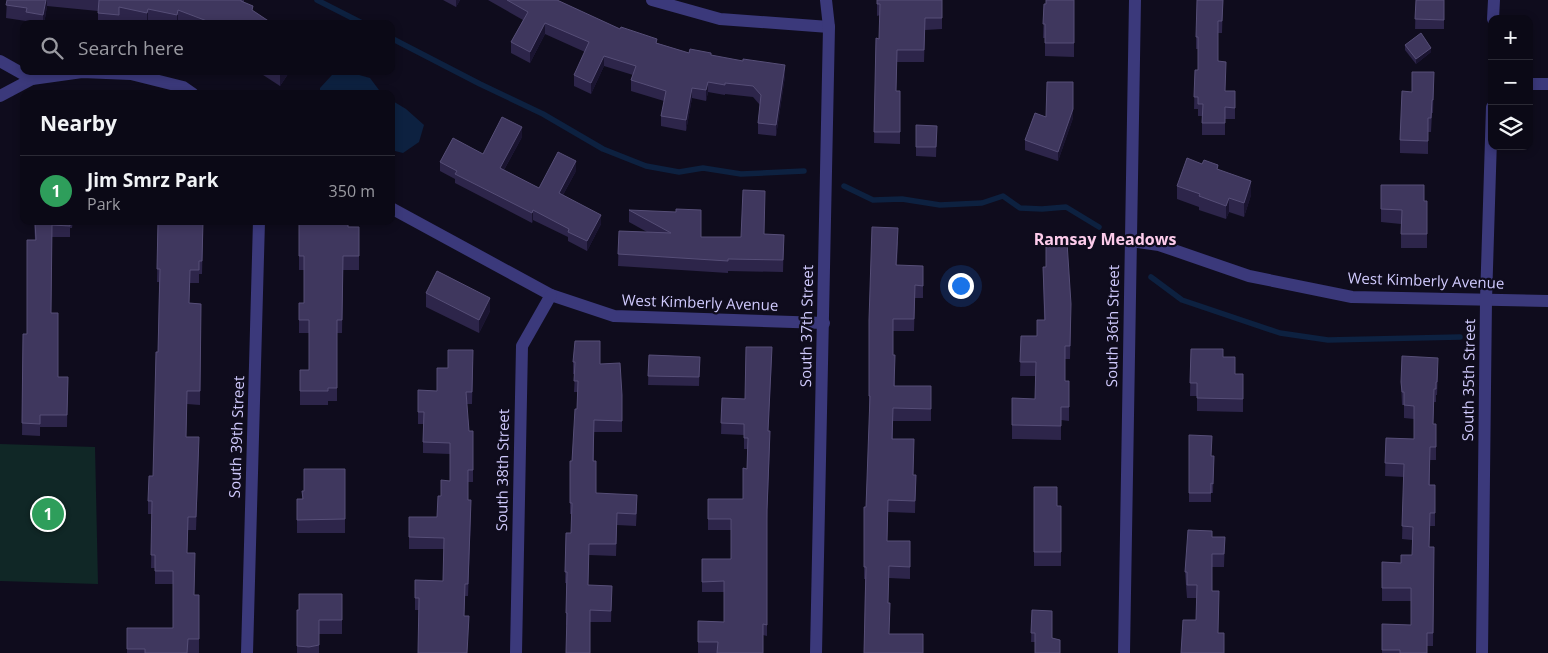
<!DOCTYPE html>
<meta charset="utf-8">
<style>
:root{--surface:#0b0916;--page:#14121f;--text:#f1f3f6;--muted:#9a9aa1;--line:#2b2a35;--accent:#0b8043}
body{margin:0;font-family:"Open Sans",sans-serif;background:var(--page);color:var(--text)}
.controls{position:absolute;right:15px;top:15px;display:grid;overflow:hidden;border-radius:10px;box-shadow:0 2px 8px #0003}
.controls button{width:45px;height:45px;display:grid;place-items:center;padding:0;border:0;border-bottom:1px solid var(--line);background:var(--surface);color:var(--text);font:25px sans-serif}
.you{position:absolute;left:960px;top:285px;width:18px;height:18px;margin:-12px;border:4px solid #fff;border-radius:50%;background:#1a73e8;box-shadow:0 0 0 8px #1a73e833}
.badge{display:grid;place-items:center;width:32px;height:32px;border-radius:50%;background:var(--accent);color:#fff;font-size:16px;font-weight:700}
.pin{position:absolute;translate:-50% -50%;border:2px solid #fff;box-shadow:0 1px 5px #0006}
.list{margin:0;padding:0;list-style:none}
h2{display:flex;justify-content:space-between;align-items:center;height:65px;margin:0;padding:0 20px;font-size:21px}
h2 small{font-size:16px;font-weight:400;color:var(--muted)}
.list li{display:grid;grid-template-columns:32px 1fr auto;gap:15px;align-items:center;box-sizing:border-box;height:70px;padding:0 20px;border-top:1px solid var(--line)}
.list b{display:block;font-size:19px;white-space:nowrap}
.list p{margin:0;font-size:16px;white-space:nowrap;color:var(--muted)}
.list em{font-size:16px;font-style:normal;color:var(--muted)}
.icon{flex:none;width:28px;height:28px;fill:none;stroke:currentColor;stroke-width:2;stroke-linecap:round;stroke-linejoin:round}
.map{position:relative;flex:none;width:1548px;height:653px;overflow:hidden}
.search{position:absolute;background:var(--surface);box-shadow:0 2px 8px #0003;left:20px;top:20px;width:375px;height:55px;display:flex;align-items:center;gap:12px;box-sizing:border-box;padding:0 18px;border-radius:10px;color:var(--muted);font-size:19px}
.panel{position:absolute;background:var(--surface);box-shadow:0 2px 8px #0003;left:20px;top:90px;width:375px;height:135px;border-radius:10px}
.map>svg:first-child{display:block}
</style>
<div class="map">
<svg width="1548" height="653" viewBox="0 0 1548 653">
<rect width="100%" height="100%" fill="#0f0c1d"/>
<!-- green -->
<polygon fill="#102726" points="0,444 95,447 98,584 0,581"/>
<!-- water -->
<g fill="#0d2140">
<polygon points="352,73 370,78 382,94 320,94 320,88 332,75"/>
<polygon points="391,100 406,109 424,125 419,142 403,153 391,150"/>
</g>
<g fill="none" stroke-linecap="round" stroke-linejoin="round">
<!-- stream -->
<g stroke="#0d2140" stroke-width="5.5">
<polyline points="317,0 364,24"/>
<polyline points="391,38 480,84 543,114 603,149 646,166 679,172 703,168 741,174 804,171"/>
<polyline points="844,186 873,200 902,199 940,205 982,203 1003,196 1020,208 1042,209 1066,207 1099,227"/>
<polyline points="1151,277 1182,300 1280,333 1328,340 1460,337"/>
</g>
<!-- minor -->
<g stroke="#3b397b" stroke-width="12">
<polyline points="652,0 720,19 829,27"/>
<polyline points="1493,19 1494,0"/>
<polyline points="0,61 32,79"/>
<polyline points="1529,84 1548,84"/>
<polyline points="0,96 32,79 82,72 131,74 183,87 193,94"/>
<polyline points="391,208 551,295 614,316 824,323"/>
<polyline points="1131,241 1159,245 1249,276 1352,297 1548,301"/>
<polyline points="247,653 259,221"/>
<polyline points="516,653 522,346 551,295"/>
<polyline points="816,653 829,27 826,0"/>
<polyline points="1124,653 1135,0"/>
<polyline points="1482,653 1486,300 1492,107"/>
</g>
</g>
<!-- wall -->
<g fill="#2d254a">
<polygon points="7,0 244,0 244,3 253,11 273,24 181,24 178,23 178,24 159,24 148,22 148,24 138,24 119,20 119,24 98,24 98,11 47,6 44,24 26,24 26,21 6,18"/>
<polygon points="443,0 460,0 456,7"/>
<polygon points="488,0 556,0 620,29 657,43 689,53 711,55 785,76 776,136 758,134 758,123 760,105 753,97 725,94 725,95 708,92 706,101 692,98 686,131 661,126 661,116 664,101 631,91 631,80 633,75 604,66 591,94 574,86 574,75 585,52 545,34 530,63 511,53 511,42 523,20"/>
<polygon points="877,0 942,0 942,29 925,30 924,62 897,62 896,91 900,91 900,144 874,143 876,38 879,39 880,15 877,16"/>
<polygon points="1074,0 1074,57 1045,56 1045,38 1043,38 1044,4"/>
<polygon points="1223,0 1222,33 1218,33 1218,61 1225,91 1235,91 1235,119 1225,119 1225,135 1202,135 1202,116 1198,116 1198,109 1194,109 1195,70 1198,70 1198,49 1196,49 1196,37"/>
<polygon points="1416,0 1444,0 1444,29 1415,29"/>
<polygon points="1405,45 1431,52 1416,64 1405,50"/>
<polygon points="257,71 290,71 280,86"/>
<polygon points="1434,72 1433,113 1432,113 1431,132 1428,132 1428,154 1400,153 1400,140 1412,92"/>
<polygon points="1046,117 1073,118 1058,161 1025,150 1025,140"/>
<polygon points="916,125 937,126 936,157 916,156"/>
<polygon points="522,137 504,170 539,188 576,171 563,195 601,224 587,251 568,241 568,237 533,220 532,223 455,183 455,179 440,171 440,162 483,154"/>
<polygon points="1218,170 1251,195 1244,217 1229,212 1226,219 1199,210 1199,207 1177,199 1177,186"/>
<polygon points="1381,185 1424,201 1427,201 1427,248 1401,248 1401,224 1381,222"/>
<polygon points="629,210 701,237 741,237 764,234 784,235 783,272 728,271 728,273 618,266 619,231 647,232 629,222"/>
<polygon points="34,221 73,221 72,228 70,228 70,237 52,237 51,313 58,377 68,377 67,427 40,427 40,436 22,435 23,334 27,334 35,240"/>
<polygon points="158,221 203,234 202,274 199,274 199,283 190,283 189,303 201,304 200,405 187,404 186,437 199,450 196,530 188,530 187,553 194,595 199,595 199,653 127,653 127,628 173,628 173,584 155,584 155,568 151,568 152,514 148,514 148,501 153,476 158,352 159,282 157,282"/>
<polygon points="299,224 359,227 359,270 343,270 342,333 337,333 337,401 328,401 328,405 300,405 300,370 309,370 309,333 299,333 299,303 304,303 304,270 299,270"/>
<polygon points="898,240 897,265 923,278 923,298 915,298 914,331 893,331 893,355 895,386 931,386 931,421 893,421 893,439 913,475 916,475 915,513 888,512 887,541 910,541 910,579 889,578 864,653 865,579 864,579 864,507 866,507 870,408 869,408 869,320"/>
<polygon points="1043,267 1071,318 1070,359 1065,359 1065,381 1069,381 1069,421 1061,420 1061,440 1012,439 1012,398 1035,399 1036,376 1020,376 1021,336 1037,336 1044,320"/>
<polygon points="426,293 490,311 479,333 426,307"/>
<polygon points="1191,349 1223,357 1235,374 1243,374 1243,412 1197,411 1197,396 1190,396"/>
<polygon points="649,355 700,357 699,386 648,385"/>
<polygon points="772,358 768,431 770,442 767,521 767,636 763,635 717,653 698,653 698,621 724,622 724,592 702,592 702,559 731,559 731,530 708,530 708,499 743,499 747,469 747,449 744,449 744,435 721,434 722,398 745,399"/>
<polygon points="473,362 472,404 467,404 469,431 473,470 473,482 468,482 468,500 471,511 468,596 465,596 464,616 469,628 419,610 415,610 415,580 443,581 444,549 409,549 409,517 437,517 441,496 450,481 450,454 423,453 423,424 418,424 418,390 437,391 448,368"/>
<polygon points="573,362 600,364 622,395 622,432 594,432 594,461 596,493 637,507 636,526 617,525 616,556 589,555 588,585 612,586 611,622 590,622 566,625 566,583 565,583 566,533 571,533 572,514 570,514 570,461 572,461 577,409 578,392 574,392 575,374 573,374"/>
<polygon points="1438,371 1437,395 1436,395 1436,402 1434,402 1433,424 1436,424 1436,460 1430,460 1430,485 1435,485 1435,526 1430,526 1429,547 1434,547 1433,646 1427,646 1427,653 1382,653 1382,624 1411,625 1411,601 1382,601 1382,562 1401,563 1412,555 1412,540 1402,539 1404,477 1385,476 1386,438 1414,439 1414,419 1404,418 1404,405 1402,405 1401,382"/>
<polygon points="1189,435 1212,456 1214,456 1213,493 1211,493 1211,502 1189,502"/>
<polygon points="345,469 345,533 297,533 297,499 302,499 304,491"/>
<polygon points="1034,487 1057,506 1061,506 1061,566 1034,566"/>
<polygon points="1212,537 1225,537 1224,567 1212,567 1212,591 1218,633 1224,653 1196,620 1197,598 1187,598 1185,572"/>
<polygon points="342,594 342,634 319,634 319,653 297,653 297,610 299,610"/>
<polygon points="1032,610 1052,638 1035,642 1031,642"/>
</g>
<!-- shaded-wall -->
<g fill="#1a1430">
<polygon points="46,0 47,0 47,6 44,24 43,24 43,15"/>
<polygon points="456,0 460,0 456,7"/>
<polygon points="148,9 148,22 147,24 147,13"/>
<polygon points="178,10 178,24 177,24 177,15"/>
<polygon points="545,23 545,34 530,63 530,52"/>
<polygon points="1431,48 1431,52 1416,64 1416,59"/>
<polygon points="604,56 604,66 591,94 591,83"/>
<polygon points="785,65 785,76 776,136 776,125"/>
<polygon points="281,71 290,71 280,86 280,73"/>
<polygon points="708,82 708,92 706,101 706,90"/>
<polygon points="1073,82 1073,118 1058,161 1058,152"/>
<polygon points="692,88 692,98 686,131 686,120"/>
<polygon points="522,127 522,137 500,177 500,168"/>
<polygon points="576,161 576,171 559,202 559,193"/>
<polygon points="1251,181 1251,195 1244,217 1244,203"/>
<polygon points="1229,198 1229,212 1226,219 1226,206"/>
<polygon points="533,210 533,220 532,223 532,213"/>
<polygon points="601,215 601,224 587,251 587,241"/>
<polygon points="490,298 490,311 479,333 479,320"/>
<polygon points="772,347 772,358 768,442 768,431"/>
<polygon points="199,437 199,450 196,530 196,517"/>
<polygon points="471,500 471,511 468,596 468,584"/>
</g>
<!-- building -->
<g fill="#3f375e" stroke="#564e77">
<polygon points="7,0 46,0 43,15 26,12 27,8 6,5"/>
<polygon points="99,0 241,0 241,1 253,6 252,10 273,24 207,24 206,23 207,21 178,10 177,15 148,9 147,13 119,7 119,15 98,13"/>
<polygon points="507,0 557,0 620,29 621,27 657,39 656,43 689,53 690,49 711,53 711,55 743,61 743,59 785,65 776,125 758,123 761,95 753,86 725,83 725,85 708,82 706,90 692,88 686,120 661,116 666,91 631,80 636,66 604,56 591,83 574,75 589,42 545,23 530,52 511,42 528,12"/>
<polygon points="877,0 942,0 942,18 925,18 924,50 897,50 896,91 900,91 900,132 874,132 876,38 879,39 880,4 877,4"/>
<polygon points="1046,0 1074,0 1074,43 1045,43 1045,24 1043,24 1044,4 1046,4"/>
<polygon points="1197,0 1223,0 1222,21 1218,21 1218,61 1226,62 1225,91 1235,91 1235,108 1225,107 1225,123 1202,123 1203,104 1198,104 1198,97 1194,97 1195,70 1198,70 1198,37 1196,37"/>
<polygon points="1416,0 1444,0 1444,20 1415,19"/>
<polygon points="1421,33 1431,48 1416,59 1405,45"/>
<polygon points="1412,72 1434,72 1433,100 1432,100 1431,118 1428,118 1428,141 1400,140 1402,91 1412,92"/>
<polygon points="1047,82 1073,82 1073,109 1058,152 1025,140 1035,113 1046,117"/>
<polygon points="502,117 522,127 500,168 539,188 558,152 576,161 559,193 601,215 587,241 568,232 569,229 533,210 532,213 455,174 457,171 440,162 453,138 483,154"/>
<polygon points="916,125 937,126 936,147 916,147"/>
<polygon points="1187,158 1202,164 1204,160 1218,165 1217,169 1251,181 1244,203 1229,198 1226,206 1199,196 1200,194 1177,186"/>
<polygon points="1381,185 1424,185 1424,201 1427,201 1427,234 1401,234 1402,210 1381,209"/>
<polygon points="743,190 765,191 764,234 784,235 783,260 728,259 728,261 618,254 619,231 671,233 629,210 676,212 676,209 701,210 701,237 741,237"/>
<polygon points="35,221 70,221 70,226 52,225 51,313 58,313 58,377 68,377 67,415 40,415 40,424 22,423 23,334 27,334 27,240 36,240"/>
<polygon points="158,221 203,221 202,261 199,261 199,270 190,270 189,303 201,304 200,391 187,391 186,437 199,437 196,517 188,517 187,553 195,553 194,595 199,595 199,639 188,639 187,653 145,653 145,649 127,649 127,628 173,628 173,571 155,571 155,555 151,555 152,501 148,501 149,476 153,476 156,352 158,352 160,269 157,269"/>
<polygon points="299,224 348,224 348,227 359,227 359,256 343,256 342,320 337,320 337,388 328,388 328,391 300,391 300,370 309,370 309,320 299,320 299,303 304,303 304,256 299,256"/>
<polygon points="872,227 898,228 896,265 923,266 923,286 915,285 914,319 893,319 893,355 895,355 894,386 931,386 931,409 893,408 892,439 914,439 913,475 916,475 915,501 888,500 887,541 910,541 910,567 889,566 888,603 890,603 889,634 923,634 923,653 864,653 866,567 864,567 864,507 866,507 870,396 869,396 869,320"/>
<polygon points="1046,242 1067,242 1071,304 1070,346 1065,346 1065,381 1069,381 1069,407 1061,407 1061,426 1012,425 1012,398 1035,399 1036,362 1020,362 1021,336 1037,336 1037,320 1045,320 1043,267 1046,267"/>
<polygon points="437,271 490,298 479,320 426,293"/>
<polygon points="575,341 600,341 600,364 620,363 622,395 622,421 594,420 593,461 596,461 596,493 637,495 636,514 617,513 616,544 589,544 588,585 612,586 611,611 590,610 590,653 566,653 567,613 566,613 567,572 565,572 566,533 571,533 572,503 570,503 570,461 572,461 575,409 577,409 578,381 574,381 575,362 573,362"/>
<polygon points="746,347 772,347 768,431 770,431 767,510 767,625 763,624 763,653 717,653 718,642 698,642 698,621 724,622 724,581 702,582 702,559 731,559 731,519 708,519 708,499 743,499 743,468 747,469 748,438 744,438 744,424 721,423 722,398 745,399"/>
<polygon points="1191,349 1223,349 1223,357 1235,357 1235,374 1243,374 1243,399 1197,398 1197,383 1190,383"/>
<polygon points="448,350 473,350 472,392 466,392 469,431 473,431 473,470 468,470 468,500 471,500 468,584 465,584 464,616 469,616 467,653 418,653 419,598 415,598 415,580 443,581 444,538 409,537 409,517 437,517 438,496 441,496 441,480 450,481 450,443 423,442 424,412 418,412 418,390 437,391 437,368 448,368"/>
<polygon points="649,355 700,357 699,377 648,376"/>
<polygon points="1402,356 1438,358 1437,382 1436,382 1436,389 1434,389 1433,424 1436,424 1436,447 1430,447 1429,485 1435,485 1435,513 1430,513 1429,547 1434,547 1433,633 1427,633 1427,653 1400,653 1400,650 1382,650 1382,624 1411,625 1411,588 1382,588 1382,562 1401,563 1401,555 1412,555 1413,527 1402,526 1404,464 1385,463 1386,438 1414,439 1414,406 1404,405 1404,392 1402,392 1401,382"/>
<polygon points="1189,435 1212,436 1211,456 1214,456 1213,484 1211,483 1211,493 1189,493"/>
<polygon points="304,469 345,469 345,519 297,520 297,499 303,499 302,491 304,491"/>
<polygon points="1034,487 1057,487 1057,506 1061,506 1061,552 1034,552"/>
<polygon points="1188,530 1212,531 1212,537 1225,537 1224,554 1212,554 1212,591 1219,591 1218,633 1224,633 1224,653 1181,653 1183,620 1196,620 1197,585 1187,585 1187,572 1185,572"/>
<polygon points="299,594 342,594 342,620 319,620 319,645 309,647 297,646 297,610 299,610"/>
<polygon points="1032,610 1052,611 1052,638 1060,640 1060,653 1035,653 1035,633 1031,633"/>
</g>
<g text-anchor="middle" stroke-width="4.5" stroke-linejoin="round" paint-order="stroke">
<!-- street labels -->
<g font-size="15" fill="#d0cafd" stroke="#0f0c1d">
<text transform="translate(1426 281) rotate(2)" y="5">West Kimberly Avenue</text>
<text transform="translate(700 303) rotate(2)" y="5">West Kimberly Avenue</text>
<text transform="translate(807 326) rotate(-89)" y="5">South 37th Street</text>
<text transform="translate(1113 326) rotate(-89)" y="5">South 36th Street</text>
<text transform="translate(1469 380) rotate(-89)" y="5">South 35th Street</text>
<text transform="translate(237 437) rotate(-88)" y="5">South 39th Street</text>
<text transform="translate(503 470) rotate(-89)" y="5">South 38th Street</text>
</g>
<!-- neighbourhood labels -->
<g font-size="16" font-weight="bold" fill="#fdcceb" stroke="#0f0c1d">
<text x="1105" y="245">Ramsay Meadows</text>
</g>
</g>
</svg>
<div class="controls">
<button>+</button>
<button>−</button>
<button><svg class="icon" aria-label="layers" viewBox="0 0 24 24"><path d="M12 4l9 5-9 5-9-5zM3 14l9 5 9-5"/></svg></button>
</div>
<div class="you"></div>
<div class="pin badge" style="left:48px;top:514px;background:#2e9e5b">1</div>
<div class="search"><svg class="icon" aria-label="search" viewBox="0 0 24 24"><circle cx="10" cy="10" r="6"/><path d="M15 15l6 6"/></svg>Search here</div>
<section class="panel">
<h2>Nearby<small></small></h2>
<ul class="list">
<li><span class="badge" style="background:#2e9e5b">1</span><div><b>Jim Smrz Park</b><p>Park</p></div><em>350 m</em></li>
</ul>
</section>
</div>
